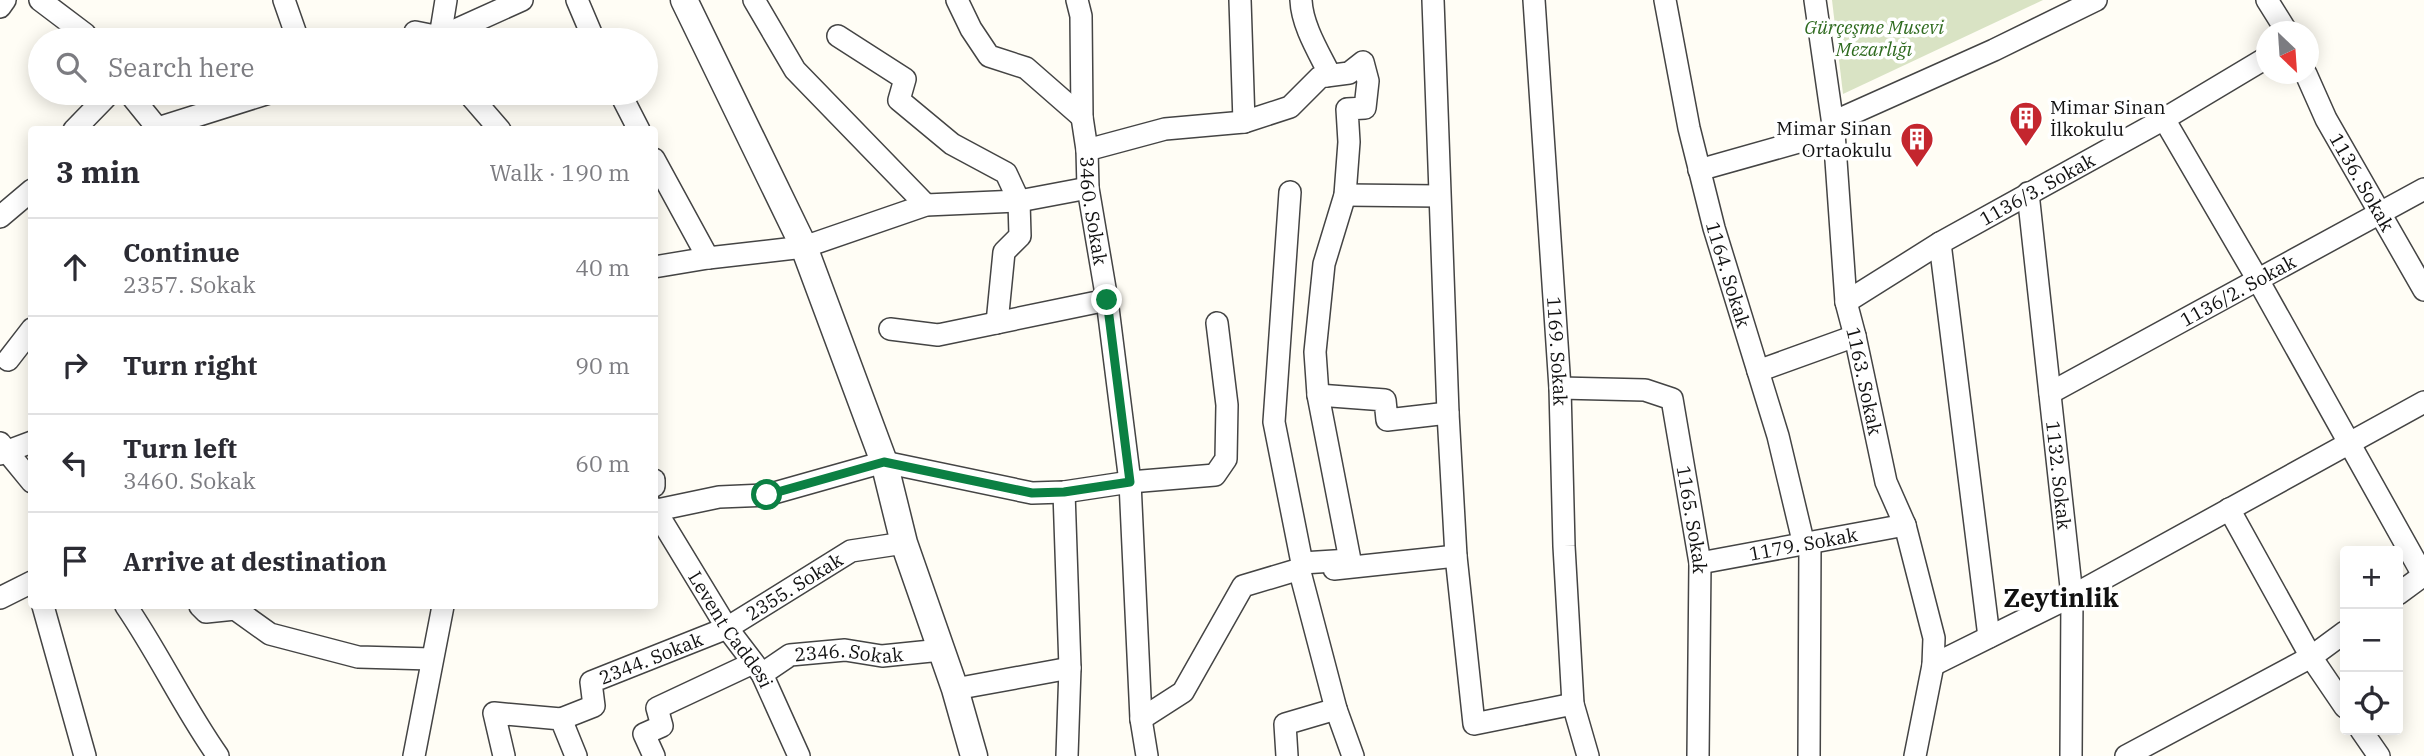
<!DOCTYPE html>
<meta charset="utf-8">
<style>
:root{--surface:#fff;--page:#f7f7f7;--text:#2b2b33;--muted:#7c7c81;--line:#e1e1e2}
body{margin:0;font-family:"IBM Plex Serif",serif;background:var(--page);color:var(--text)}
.controls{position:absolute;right:21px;bottom:21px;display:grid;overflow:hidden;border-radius:7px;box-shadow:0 4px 18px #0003}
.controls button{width:63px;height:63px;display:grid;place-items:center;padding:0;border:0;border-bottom:2px solid var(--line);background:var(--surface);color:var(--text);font:35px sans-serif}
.compass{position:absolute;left:2256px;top:21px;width:63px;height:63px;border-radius:50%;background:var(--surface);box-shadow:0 4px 18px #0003;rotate:155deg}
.stop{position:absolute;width:21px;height:21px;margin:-16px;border:5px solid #0b8043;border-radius:50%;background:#fff}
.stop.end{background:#0b8043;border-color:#fff;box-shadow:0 2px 7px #0008}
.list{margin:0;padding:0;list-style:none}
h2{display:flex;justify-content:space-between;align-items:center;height:91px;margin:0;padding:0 28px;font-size:30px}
h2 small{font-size:23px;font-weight:400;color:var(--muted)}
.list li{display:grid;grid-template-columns:46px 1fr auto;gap:21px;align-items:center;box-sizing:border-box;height:98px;padding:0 28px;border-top:2px solid var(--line)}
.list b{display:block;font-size:26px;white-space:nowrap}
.list p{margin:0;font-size:23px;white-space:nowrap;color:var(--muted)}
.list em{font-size:23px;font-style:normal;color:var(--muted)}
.icon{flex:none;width:38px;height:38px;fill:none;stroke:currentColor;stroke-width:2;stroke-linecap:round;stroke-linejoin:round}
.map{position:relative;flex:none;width:2424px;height:756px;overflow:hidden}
.search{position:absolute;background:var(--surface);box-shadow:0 4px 18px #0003;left:28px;top:28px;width:630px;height:77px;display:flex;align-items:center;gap:18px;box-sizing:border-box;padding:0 24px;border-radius:38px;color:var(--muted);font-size:26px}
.panel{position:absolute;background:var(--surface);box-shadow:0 4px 18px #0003;left:28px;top:126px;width:630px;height:483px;border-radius:7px}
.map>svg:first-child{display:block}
</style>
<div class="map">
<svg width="2424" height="756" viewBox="0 0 2424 756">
<rect width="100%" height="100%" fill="#fffdf5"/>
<!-- cemetery -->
<polygon fill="#d9e3c4" points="1832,0 2043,0 1843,94"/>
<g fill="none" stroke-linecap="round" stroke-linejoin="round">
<defs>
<g id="minor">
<polyline points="40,0 85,34 89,40"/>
<polyline points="284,0 298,40"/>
<polyline points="577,0 594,40"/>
<polyline points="754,0 795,70 926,205"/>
<polyline points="957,0 971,29 989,56 1026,68 1082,117"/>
<path id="s1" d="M1077 0 1081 16 1082 117 1087 150 1088 188 1107 300 1130 482 1141 719 1147 756"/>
<polyline points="1240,0 1244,122"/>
<polyline points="1433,0 1448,413 1456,556 1474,724 1573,704"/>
<path id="s2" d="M1534 0 1560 388 1564 546 1573 704 1588 756"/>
<path id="s3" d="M1665 0 1689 128 1714 228 1778 436 1804 545"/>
<path id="s4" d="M1815 0 1834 132 1846 302 1855 336 1886 482 1905 525 1934 638 1933 665 1915 756"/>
<polyline points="2267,0 2287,32"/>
<polyline points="0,7 5,0"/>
<polyline points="838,36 905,79 899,100 952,144 1006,173 1019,201 1020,236 1004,252 997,323"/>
<polyline points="440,37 522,0"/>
<polyline points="422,40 415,32 440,37 446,0"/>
<path id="s5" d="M2306 74 2326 119 2424 290"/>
<polyline points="129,93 159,130"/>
<polyline points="468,93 500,130"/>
<polyline points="620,93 639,130"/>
<polyline points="2164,119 2258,280 2423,575"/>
<polyline points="1833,122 1994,50 2096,0"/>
<polyline points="158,128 269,93"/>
<polyline points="74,130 110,93"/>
<path d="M1087 150 1165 129 1244 122 1290 107 1320 77 1326 76 1329 73C1318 51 1302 25 1301 0"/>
<polyline points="654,159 708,258"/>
<polyline points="1699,170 1834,132"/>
<polyline points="1290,192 1274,422 1302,563 1300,572 1336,709 1353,756"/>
<path id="s6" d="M2028 193 2072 596 2071 756"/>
<polyline points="1345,195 1439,196"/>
<polyline points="0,217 32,190"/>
<polyline points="1940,243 1989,637"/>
<polyline points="654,267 708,258 804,247 926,205 1019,201 1088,188"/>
<path id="s7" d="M1846 302 1940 243 2164 119 2266 58"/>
<polyline points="890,329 938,335 1107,300"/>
<polyline points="8,360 32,329"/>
<polyline points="1758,371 1855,336"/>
<path id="s8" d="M1560 388 1645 390 1672 399 1700 563 1698 756"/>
<path id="s9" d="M2050 393 2424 189"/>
<polyline points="1318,395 1385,400 1387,420 1448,413"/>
<polyline points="0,443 32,482"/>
<polyline points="0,454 32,442"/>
<polyline points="654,480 654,486"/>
<polyline points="1064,492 1070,668 1067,756"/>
<path id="s10" d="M654 508 727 628 762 674 799 756"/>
<polyline points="2229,509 2311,657 2345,707"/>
<polyline points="657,510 719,497 767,495 884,462 1032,493 1064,492 1130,482 1215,475 1226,459 1227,405 1217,323"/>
<polyline points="1302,563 1350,560 1318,395 1315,352 1324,264 1345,195 1349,142 1347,109 1365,108 1368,81 1363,62 1349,73 1326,76"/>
<path id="s11" d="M1700 563 1905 525"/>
<polyline points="1334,569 1456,556"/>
<polyline points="2398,594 2424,575"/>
<polyline points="0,598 32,582"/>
<polyline points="43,606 85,756"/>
<path d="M126 606C159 654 184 708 218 756"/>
<polyline points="200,606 206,612 235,609 270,634 358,657 432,659"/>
<polyline points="1933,665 2072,596 2424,402"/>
<path id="s12" d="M762 674 790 655 845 650 882 656 941 650"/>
<polyline points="955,689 1070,668"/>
<path id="s13" d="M561 719 594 706 591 682 727 628 851 551 904 543"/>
<polyline points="1141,719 1183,692 1243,586 1300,569"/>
<polyline points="2361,730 2379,756"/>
<polyline points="414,756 443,606"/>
<polyline points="504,756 494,713 561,719 576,756"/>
<polyline points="654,756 644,734 662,726 657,708 753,663"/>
<polyline points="1287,756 1285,724 1336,709"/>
<polyline points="1809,756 1810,543"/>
<polyline points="2126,756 2311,657 2345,632"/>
</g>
<polyline id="tertiary" points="684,0 804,247 884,462 904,543 955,689 974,756"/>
</defs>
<!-- minor casing -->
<use href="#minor" stroke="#444" stroke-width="24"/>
<!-- tertiary casing -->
<use href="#tertiary" stroke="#444" stroke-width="29"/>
<!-- minor -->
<use href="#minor" stroke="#fff" stroke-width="21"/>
<!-- tertiary -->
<use href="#tertiary" stroke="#fff" stroke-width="26"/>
</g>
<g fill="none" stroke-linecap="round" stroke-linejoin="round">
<!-- route -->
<polyline stroke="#0b8043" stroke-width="9" points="767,495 884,462 1032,493 1064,492 1130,482 1107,300"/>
</g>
<!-- icons -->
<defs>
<symbol id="building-pin" viewBox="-11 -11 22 30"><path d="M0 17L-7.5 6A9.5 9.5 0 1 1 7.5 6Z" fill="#c4262e" stroke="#fff"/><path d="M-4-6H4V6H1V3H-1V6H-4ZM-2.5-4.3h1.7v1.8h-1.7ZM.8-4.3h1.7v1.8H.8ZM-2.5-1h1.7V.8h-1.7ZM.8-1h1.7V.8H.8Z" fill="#fff"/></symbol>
</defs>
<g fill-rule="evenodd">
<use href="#building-pin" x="2007" y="99" width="38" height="52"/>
<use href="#building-pin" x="1898" y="120" width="38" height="52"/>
</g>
<g text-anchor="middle" stroke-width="7" stroke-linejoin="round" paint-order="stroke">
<!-- park labels -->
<g font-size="19" font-style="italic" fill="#2f6b1f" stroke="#fff">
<text x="1874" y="34">Gürçeşme Musevi<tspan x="1874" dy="22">Mezarlığı</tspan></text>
</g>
<!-- poi labels -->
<g font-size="19" fill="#111" stroke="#fff" text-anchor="start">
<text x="2050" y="114">Mimar Sinan<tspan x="2050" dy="22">İlkokulu</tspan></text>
<text x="1892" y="135" text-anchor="end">Mimar Sinan<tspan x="1892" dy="22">Ortaokulu</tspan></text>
</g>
<!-- street labels -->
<g font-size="19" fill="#111" stroke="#fff">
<text dy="7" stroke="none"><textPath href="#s5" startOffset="122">1136. Sokak</textPath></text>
<text dy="7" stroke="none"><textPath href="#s7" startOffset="222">1136/3. Sokak</textPath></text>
<text dy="7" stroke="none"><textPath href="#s1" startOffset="212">3460. Sokak</textPath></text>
<text dy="7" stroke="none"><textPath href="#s3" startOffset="282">1164. Sokak</textPath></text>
<text dy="7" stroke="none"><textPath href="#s9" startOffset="214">1136/2. Sokak</textPath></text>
<text dy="7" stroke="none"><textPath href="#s2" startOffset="352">1169. Sokak</textPath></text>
<text dy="7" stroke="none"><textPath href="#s4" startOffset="385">1163. Sokak</textPath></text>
<text dy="7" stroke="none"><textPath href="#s6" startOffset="284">1132. Sokak</textPath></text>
<text dy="7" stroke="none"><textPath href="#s8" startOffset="236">1165. Sokak</textPath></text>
<text dy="7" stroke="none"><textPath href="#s11" startOffset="105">1179. Sokak</textPath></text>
<text dy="7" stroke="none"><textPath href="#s13" startOffset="285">2355. Sokak</textPath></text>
<text dy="7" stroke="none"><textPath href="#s10" startOffset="144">Levent Caddesi</textPath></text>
<text dy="7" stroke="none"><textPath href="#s12" startOffset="93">2346. Sokak</textPath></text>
<text dy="7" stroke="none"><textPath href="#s13" startOffset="124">2344. Sokak</textPath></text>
</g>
<!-- district labels -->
<g font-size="26" font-weight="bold" fill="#111" stroke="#fff">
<text x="2061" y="607">Zeytinlik</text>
</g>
</g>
</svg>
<div class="controls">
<button>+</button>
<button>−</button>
<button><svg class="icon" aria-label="locate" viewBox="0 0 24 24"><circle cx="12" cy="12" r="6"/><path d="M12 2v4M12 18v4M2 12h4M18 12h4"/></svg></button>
</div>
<svg class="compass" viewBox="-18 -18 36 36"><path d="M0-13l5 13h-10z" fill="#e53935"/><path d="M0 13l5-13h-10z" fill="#7c7c81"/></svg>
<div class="stop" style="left:767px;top:495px"></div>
<div class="stop end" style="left:1107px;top:300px"></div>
<div class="search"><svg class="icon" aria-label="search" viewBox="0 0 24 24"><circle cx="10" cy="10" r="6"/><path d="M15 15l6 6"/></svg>Search here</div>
<section class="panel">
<h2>3 min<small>Walk · 190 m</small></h2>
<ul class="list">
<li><svg class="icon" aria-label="ahead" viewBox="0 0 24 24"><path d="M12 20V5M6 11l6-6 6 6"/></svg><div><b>Continue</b><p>2357. Sokak</p></div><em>40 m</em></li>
<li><svg class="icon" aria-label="right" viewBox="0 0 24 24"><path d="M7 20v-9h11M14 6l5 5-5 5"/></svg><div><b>Turn right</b></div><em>90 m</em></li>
<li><svg class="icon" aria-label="left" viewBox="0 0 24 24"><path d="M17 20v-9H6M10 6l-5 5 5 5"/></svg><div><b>Turn left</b><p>3460. Sokak</p></div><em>60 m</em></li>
<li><svg class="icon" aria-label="arrive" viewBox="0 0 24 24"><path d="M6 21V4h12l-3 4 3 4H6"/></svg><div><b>Arrive at destination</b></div></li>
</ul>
</section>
</div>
